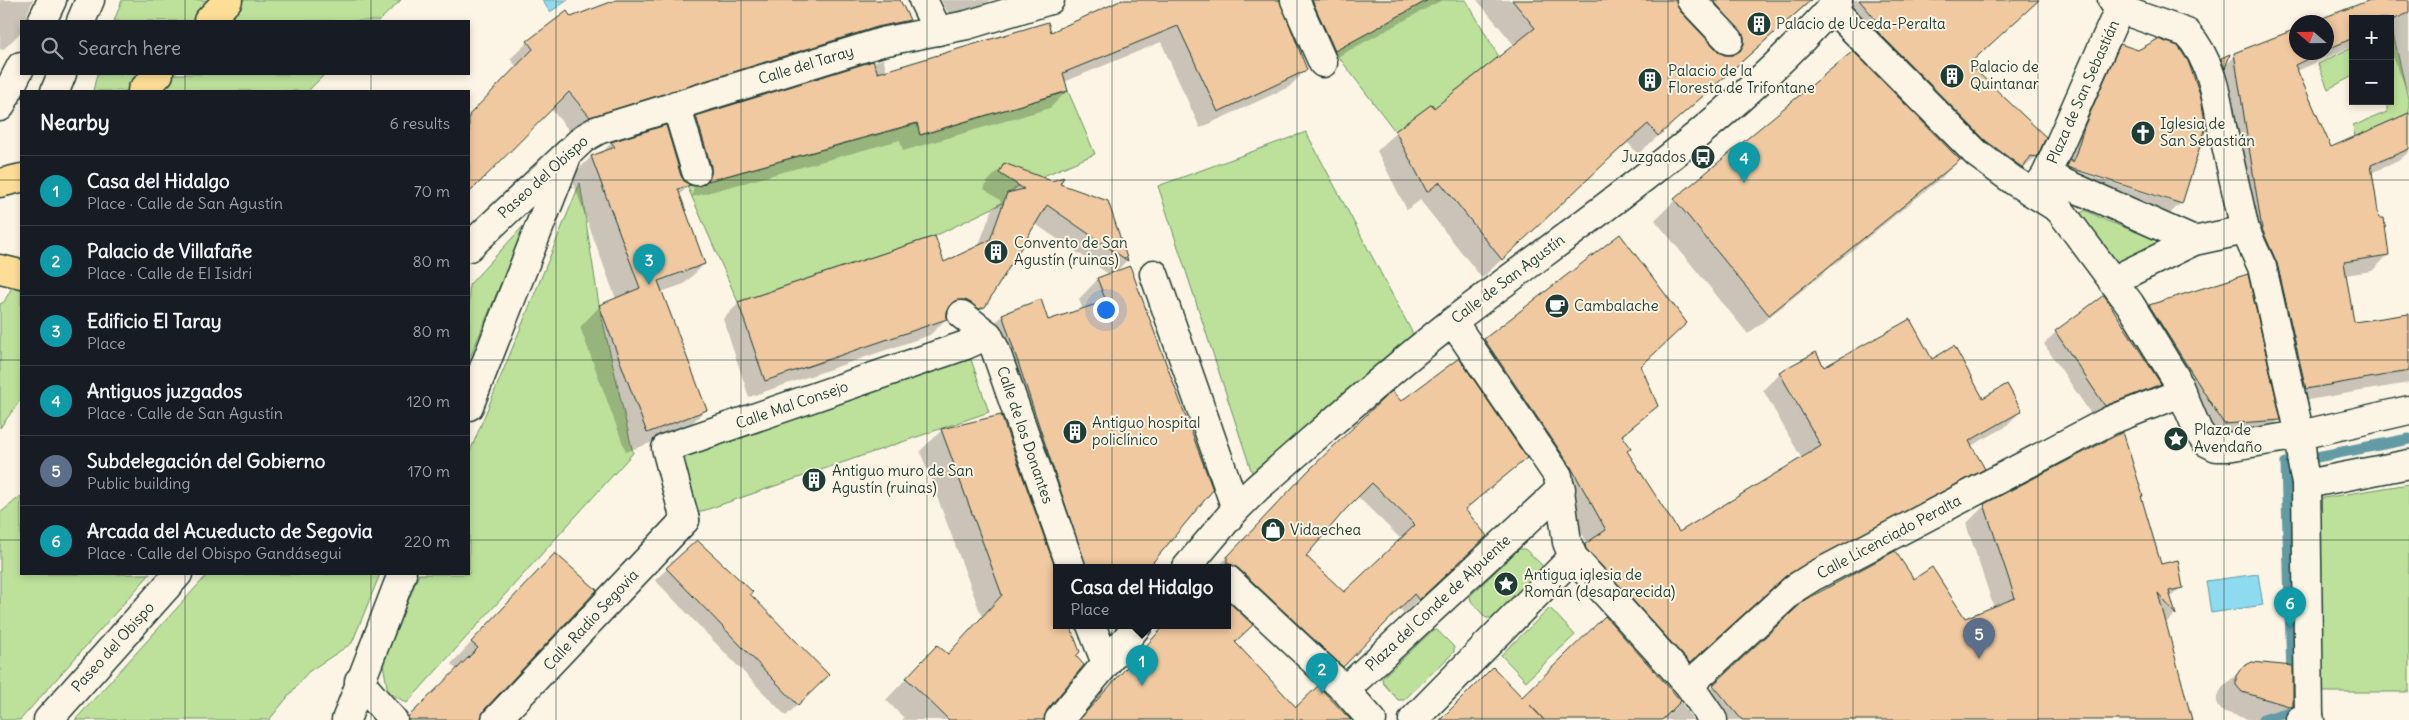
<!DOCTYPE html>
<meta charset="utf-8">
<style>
:root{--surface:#171b24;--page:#20242c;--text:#f1f3f6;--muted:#9ea1a6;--line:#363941;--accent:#92a19f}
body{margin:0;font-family:Delius,sans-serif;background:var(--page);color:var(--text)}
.controls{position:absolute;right:15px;top:15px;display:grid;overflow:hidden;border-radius:0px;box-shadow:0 2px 8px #0003}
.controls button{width:45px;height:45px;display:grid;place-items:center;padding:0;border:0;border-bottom:1px solid var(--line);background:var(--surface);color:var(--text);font:25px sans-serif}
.compass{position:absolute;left:2289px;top:15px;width:45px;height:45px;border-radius:50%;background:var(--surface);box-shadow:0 2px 8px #0003;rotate:290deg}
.you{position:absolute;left:1105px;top:309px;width:18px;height:18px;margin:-12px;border:4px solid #fff;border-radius:50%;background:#1a73e8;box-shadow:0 0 0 8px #1a73e833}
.badge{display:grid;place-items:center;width:32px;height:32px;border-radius:50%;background:var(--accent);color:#fff;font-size:16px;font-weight:700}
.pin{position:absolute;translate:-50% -41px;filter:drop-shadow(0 1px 2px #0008)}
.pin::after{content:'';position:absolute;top:26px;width:18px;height:15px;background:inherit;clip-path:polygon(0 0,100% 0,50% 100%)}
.popup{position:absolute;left:1053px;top:564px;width:178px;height:65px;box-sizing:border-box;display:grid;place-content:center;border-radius:0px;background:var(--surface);filter:drop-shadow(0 1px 4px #0005);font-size:16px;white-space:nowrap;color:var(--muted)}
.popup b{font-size:19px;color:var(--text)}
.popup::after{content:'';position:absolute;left:50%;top:100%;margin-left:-10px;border:10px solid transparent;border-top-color:var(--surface)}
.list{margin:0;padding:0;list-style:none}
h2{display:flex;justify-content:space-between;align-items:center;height:65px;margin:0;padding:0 20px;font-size:21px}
h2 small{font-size:16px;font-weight:400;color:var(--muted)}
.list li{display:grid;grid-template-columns:32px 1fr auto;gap:15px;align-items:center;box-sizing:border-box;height:70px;padding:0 20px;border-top:1px solid var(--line)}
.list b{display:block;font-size:19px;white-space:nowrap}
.list p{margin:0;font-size:16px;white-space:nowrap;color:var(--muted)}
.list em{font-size:16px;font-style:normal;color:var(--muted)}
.icon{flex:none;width:28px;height:28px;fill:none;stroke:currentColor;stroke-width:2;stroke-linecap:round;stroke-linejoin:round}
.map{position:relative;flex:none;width:2409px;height:720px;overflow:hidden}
.search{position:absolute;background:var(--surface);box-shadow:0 2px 8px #0003;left:20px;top:20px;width:450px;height:55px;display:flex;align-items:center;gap:12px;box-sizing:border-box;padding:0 18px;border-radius:0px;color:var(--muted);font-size:19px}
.panel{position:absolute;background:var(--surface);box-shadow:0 2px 8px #0003;left:20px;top:90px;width:450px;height:485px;border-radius:0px}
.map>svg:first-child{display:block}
</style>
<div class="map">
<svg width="2409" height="720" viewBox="0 0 2409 720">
<rect width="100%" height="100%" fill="#fcf5e5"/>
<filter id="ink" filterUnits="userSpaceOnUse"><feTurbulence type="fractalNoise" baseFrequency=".02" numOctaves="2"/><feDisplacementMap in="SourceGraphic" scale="10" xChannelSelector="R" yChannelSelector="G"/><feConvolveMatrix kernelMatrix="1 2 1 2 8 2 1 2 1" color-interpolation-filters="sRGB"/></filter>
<g filter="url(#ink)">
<!-- green -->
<g fill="#bde19b" stroke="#6e8f68">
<polygon points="122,0 401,0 379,21 114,21"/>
<polygon points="1428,0 1466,0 1499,57 1454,92 1444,122 1432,104 1395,131 1334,51"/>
<polygon points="2390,29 2392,29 2409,103 2409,113 2355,137 2353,126 2387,112 2387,101 2390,101"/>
<polygon points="2353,47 2353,76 2328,89 2318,64"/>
<polygon points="97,74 325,74 308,91 93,91"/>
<polygon points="1068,91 1095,154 1015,188 1005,202 935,236 738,302 681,172 711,166 715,179 917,124 921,135"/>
<polygon points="1306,132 1420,347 1257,488 1158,186"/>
<polygon points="580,183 599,305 633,453 407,703 388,692 383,664 419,574 469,574 469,454"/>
<polygon points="2085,210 2107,221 2159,240 2158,246 2115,263 2079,220 2081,213"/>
<polygon points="526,223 469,360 469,285"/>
<polygon points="21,271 21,399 0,428 0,304 4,302"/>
<polygon points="966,345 989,412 688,516 666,448"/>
<polygon points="2409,484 2409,692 2317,692 2317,499"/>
<polygon points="21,496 21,574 150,574 20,720 0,720 0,513"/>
<polygon points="1519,549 1525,549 1542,565 1542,571 1492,618 1486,618 1471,601 1470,596"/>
<polygon points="208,574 380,574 352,643 308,672 269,720 75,720"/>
<polygon points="1550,608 1575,635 1526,681 1501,655"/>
<polygon points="1437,630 1454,647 1454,652 1404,700 1398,700 1383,683 1382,678 1432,631"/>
</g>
<!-- water -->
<g fill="#8edaef" stroke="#629ba4">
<polygon points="542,0 568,0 550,12"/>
<polygon points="2258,574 2263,605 2211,613 2206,581"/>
</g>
<!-- shadow -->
<g fill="#0003" fill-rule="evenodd">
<polygon points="0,0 33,0 27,14 27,21 21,21 21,32 3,50 0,49"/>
<polygon points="619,0 898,0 908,20 891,38 572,134 551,109 469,192 469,117 517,67 510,59 528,42 570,19"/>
<polygon points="941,0 992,0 951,19"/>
<polygon points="1125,0 1271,0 1280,9 1306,70 1289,87 1200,128 1161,42 1064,82 1067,91 1050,108 903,151 900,140 692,197 694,184 679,134 696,117 883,59 887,71 1050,34"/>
<polygon points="1302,0 1442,0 1315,69"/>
<path d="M1477 0H1812L1638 154 1628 143 1603 164 1482 278 1420 200 1407 210 1377 151 1396 132 1434 109 1515 46ZM1674 3 1683 8 1722 49 1726 57 1717 52 1679 12Z"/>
<polygon points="1824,0 2029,0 2033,4 1968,65 2036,157 2016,176"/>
<polygon points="2367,0 2409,0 2409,95 2390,51 2390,19 2353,19 2353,46 2297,71 2331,149 2409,115 2409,152 2398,161 2371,173 2378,219 2388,255 2372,271 2345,275 2353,324 2409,315 2409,383 2290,403 2220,73 2200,92 2198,86 2223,62 2224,67 2235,56 2296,30 2296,52 2326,52 2326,22 2316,22 2368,2"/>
<path d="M2121 46 2138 51 2181 203 2160 223 2047 187 2101 66ZM2063 164 2170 199V201L2062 167Z"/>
<polygon points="665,127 680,176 689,186 679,195 704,264 684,284 661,292 705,410 685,430 626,452 580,327 600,306 616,299 571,177 591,157 602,153 611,143"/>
<polygon points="1959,160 1939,180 1748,334 1655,220 1675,200"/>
<polygon points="1004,165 1107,202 1127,260 1114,274 1211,490 1148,567 1061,567 983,335 1003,315 1047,322 1083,310 1079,299 1098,279 1110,275 1034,223 984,306 967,322 963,324 946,315 946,319 930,335 749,397 723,319 739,303 943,264 978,247 992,210 1001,201 984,189 988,181"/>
<polygon points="1620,236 1640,367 1656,406 1622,437 1626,452 1678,534 1802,459 1763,390 1780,373 1932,361 1983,399 2021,411 2004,428 1971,446 1983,468 1966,485 1768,592 1672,679 1568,562 1588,544 1554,484 1467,357 1484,340"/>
<polygon points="2247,275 2279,420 2263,436 2207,440 2133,323 2150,306"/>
<polygon points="2104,297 2159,384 2148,396 2093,417 2044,344 2056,332"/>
<path d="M1401 403 1525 457 1465 510 1472 550 1404 613 1399 608 1329 680 1227 567H1218L1293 488ZM1357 496 1401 539 1344 594 1304 556Z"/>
<polygon points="942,430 1057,594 1057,625 1068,625 1078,652 1034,720 902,720 904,718 886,700 916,668 947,655 982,617 920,451"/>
<polygon points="2142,495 2140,497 2160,566 2181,587 2170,598 2175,614 2165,624 2191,720 1699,720 1692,707 1805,601 1913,581 1964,619 1994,608 1966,524 1985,505"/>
<polygon points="697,542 827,675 786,716 655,580"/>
<polygon points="534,576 480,720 407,720 457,670 451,664"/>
<polygon points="1227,602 1234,643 1296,709 1350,720 1079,720 1165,625 1227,625"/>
<polygon points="2243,668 2292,705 2277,720 2250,720 2222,711 2217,705 2217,697 2222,688"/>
<polygon points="1676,695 1693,720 1442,720 1522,698"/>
<polygon points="523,716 527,720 519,720"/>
</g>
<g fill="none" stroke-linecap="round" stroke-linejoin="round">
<!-- stream -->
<polyline stroke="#629ba4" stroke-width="11" points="2263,720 2293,711 2286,463 2409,439"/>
</g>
<!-- building -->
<g fill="#f0c9a0" stroke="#1f3d34" fill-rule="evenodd">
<polygon points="616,0 900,0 910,20 877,27 590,117 569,92 469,193 469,115 533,49 527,41 567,11 571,17"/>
<polygon points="1122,0 1280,0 1307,70 1218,112 1178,26 1063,73 1068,91 920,135 917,123 708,181 711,174 711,166 696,116 873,61 878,73 1048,22 1051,32"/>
<polygon points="1312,0 1428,0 1335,51"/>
<polygon points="1512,0 1676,0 1680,11 1718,51 1724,55 1732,55 1740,51 1744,44 1744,36 1713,0 1811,0 1658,136 1648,124 1624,145 1502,260 1440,182 1427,192 1395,131 1432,104 1434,108 1535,28"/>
<polygon points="1859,0 2039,0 1969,64 2046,137 2037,157 2031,156 2023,168 1985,140 1877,31 1882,27"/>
<polygon points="2370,0 2409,0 2409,13 2390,21 2390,19 2353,19 2353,38 2326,50 2326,22 2312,22"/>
<polygon points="2296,29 2296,52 2322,52 2295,65 2331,147 2409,113 2409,149 2371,165 2379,218 2384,218 2389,255 2344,262 2354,322 2409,314 2409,371 2306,389 2277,263 2262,229 2234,53"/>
<polygon points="2158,39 2178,46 2188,61 2200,94 2206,127 2182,204 2067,167 2070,160 2073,163 2084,127 2120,44 2138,50"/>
<polygon points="1853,51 1960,160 1769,315 1674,199"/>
<polygon points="2230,54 2225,69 2221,58"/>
<polygon points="666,125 681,176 685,182 691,185 678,189 705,264 658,281 707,410 647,433 599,305 640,288 591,156 615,147 611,142"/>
<polygon points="1004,163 1052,181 1064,177 1060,184 1108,201 1128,261 1047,205 985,307 979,309 965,300 957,300 949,306 947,312 947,319 765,381 738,302 935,236 944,262 990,240 1007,193 1024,189 999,173"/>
<polygon points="1620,234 1687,323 1641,366 1658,406 1622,435 1631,448 1627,451 1679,532 1821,446 1779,372 1816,352 1824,367 1910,319 1932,359 1954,346 1983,398 2007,384 2022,411 1969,441 1985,469 1787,575 1690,663 1586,549 1585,544 1606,530 1571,467 1484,339"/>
<polygon points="1130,266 1213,490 1149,567 1086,567 1002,314 1041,299 1048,320 1106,301 1097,278"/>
<polygon points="2248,274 2281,420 2224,424 2149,305"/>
<polygon points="2104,295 2161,384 2105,406 2055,331"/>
<path d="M1459 358 1527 458 1465 509 1487 536 1419 600 1414 594 1343 667 1238 568 1227 564V557L1307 472 1388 394 1392 391 1401 401ZM1372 483 1415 525 1344 592 1306 556 1345 510Z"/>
<polygon points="1001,415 1057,573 1057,625 1070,625 1080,652 1076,656 1084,665 1047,710 1044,720 949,720 906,678 937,645 948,654 1002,595 941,429"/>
<polygon points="2123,432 2143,496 2141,496 2161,564 2178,560 2183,588 2169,591 2176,615 2158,593 2192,720 1742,720 1713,685 1805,600 1895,551 1914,579 1932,567 1965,618 2015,598 1984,504"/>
<polygon points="697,540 753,592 750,594 829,675 798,705 666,568"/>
<polygon points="555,553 597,590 485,709 481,720 408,720 408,717 478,648 471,642"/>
<polygon points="1227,600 1253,625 1235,642 1296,707 1318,686 1351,720 1079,720 1165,625 1227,625"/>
<polygon points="1605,616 1681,701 1662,720 1544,720 1530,705 1544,720 1440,720 1493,667 1522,697"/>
<polygon points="2252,662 2293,666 2293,706 2292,707 2242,692 2236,685 2236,676 2242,667"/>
</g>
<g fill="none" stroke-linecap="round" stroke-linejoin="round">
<defs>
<g id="pedestrian">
<path d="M2119 9 2187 33C2210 58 2217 95 2222 127"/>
<polyline points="2302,456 2300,435 2409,410"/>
<polyline points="2302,463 2306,484 2309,716"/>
<polyline points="2306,484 2409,464"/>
<polyline points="685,520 666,448 966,345 988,335"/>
<polyline points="1227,579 1345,690"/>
</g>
<g id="minor">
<polyline points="923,0 938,31"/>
<polyline points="1295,0 1323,63"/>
<polyline points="1691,0 1729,40"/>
<polyline points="1831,7 1977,154 2014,181 2059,209 2130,304 2175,377 2198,431 2206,442 2216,447 2227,447 2300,435 2262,267 2245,230 2194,241 2112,281"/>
<polyline points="42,21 52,0"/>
<polyline points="676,105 696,171"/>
<polyline points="0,107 21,66"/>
<polyline points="2222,127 2245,230"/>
<polyline points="2046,175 2194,241"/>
<polyline points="2033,193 2046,175 2119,9 2112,0"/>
<polyline points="469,247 584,138 598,130 882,42 967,25 1050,0"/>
<polyline points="1154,274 1236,509"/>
<polyline points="962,315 988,335 995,349 1071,567"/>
<polyline points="1453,322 1558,476 1567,542 1573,557 1689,685 1713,720"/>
<polyline points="469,406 566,159"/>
<path d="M1187 567 1236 509 1257 488C1322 432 1385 374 1452 322 1581 223 1731 124 1838 0"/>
<polyline points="1091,625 1106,663"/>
<polyline points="359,681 393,720"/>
<polyline points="1689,685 1795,588 1814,576 2111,420 2181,393"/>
<polyline points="48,720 178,574"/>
<polyline points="346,720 402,574"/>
<polyline points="496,720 685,520"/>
<polyline points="1059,720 1138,625"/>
<polyline points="1372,720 1345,690 1561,489"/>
<polyline points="1413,720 1573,557"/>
<polyline points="2300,720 2309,716 2310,720"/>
</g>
<g id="tertiary">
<polyline points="81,21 90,0"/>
<polyline points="55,91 62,74"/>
</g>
<g id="primary">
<polyline points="208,21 228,0"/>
<polyline points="142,91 159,74"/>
<polyline points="0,183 21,178"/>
<polyline points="0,269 21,274"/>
</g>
</defs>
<!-- pedestrian casing -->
<use href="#pedestrian" stroke="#1f3d34" stroke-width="31"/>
<!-- minor casing -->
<use href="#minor" stroke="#1f3d34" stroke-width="31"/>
<!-- tertiary casing -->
<use href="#tertiary" stroke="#1f3d34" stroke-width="31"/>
<!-- primary casing -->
<use href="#primary" stroke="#1f3d34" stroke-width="31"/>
<!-- pedestrian -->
<use href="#pedestrian" stroke="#fcf5e5" stroke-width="28"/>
<!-- minor -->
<use href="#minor" stroke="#fcf5e5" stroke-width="28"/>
<!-- tertiary -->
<use href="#tertiary" stroke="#fcf5e5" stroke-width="28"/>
<!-- primary -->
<use href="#primary" stroke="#fdde96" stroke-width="28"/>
</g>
</g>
<!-- grid -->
<path fill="none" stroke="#1f3d34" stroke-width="1" stroke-opacity="0.55" d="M185 0V21M371 0V21M556 0V720M741 0V720M927 0V720M1112 0V720M1297 0V720M1482 0V720M1668 0V720M1853 0V720M2038 0V720M2224 0V720M185 74V91M371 74V91M0 180H21M469 180H2409M0 360H21M469 360H2409M0 540H21M469 540H2409M185 574V720M371 574V720"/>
<!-- icons -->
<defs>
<symbol id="building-disc" viewBox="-11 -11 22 22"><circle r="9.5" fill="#1f3d34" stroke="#fcf5e5"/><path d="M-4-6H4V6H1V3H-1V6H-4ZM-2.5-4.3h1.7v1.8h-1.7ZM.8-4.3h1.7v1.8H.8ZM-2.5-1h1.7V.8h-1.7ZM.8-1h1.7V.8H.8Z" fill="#fff"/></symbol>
<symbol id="church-disc" viewBox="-11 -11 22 22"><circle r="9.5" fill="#1f3d34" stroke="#fcf5e5"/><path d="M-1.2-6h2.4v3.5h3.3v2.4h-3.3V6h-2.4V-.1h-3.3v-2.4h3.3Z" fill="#fff"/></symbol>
<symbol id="bus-disc" viewBox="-11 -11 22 22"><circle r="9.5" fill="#1f3d34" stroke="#fcf5e5"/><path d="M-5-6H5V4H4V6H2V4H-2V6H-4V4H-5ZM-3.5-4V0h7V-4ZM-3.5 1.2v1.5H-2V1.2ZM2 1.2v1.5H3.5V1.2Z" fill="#fff"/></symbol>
<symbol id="cafe-disc" viewBox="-11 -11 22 22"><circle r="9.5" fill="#1f3d34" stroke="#fcf5e5"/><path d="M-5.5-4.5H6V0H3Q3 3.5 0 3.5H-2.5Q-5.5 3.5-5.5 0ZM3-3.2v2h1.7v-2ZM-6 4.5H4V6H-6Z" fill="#fff"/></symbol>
<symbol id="sight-disc" viewBox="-11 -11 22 22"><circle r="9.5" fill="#1f3d34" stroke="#fcf5e5"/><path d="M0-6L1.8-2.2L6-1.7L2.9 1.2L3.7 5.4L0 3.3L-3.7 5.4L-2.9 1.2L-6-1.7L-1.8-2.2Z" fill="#fff"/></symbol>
<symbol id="shop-disc" viewBox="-11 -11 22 22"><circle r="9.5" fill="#1f3d34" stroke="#fcf5e5"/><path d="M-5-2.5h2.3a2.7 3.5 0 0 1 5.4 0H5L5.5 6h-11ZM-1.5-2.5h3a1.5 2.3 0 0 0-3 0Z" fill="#fff"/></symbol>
</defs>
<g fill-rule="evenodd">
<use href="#building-disc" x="1745" y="10" width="28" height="28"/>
<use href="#building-disc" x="1938" y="62" width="28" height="28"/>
<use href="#building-disc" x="1636" y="66" width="28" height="28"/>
<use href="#church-disc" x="2129" y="119" width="28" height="28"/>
<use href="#bus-disc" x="1689" y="143" width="28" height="28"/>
<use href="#building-disc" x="982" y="238" width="28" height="28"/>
<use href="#cafe-disc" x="1543" y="292" width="28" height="28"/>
<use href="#building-disc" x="1061" y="418" width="28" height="28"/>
<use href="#sight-disc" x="2162" y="425" width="28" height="28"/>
<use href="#building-disc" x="800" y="466" width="28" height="28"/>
<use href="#shop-disc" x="1259" y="516" width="28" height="28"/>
<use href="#sight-disc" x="1492" y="570" width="28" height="28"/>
</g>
<g text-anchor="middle" stroke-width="4" stroke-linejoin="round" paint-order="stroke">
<!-- poi labels -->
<g font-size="15" fill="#1f3d34" stroke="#fcf5e5" text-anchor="start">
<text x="1776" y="29">Palacio de Uceda-Peralta</text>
<text x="1970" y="72">Palacio de<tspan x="1970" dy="17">Quintanar</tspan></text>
<text x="1668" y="76">Palacio de la<tspan x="1668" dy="17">Floresta de Trifontane</tspan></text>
<text x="2160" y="129">Iglesia de<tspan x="2160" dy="17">San Sebastián</tspan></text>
<text x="1686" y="162" text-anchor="end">Juzgados</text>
<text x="1014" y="248">Convento de San<tspan x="1014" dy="17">Agustín (ruinas)</tspan></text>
<text x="1574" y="311">Cambalache</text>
<text x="1092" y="428">Antiguo hospital<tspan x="1092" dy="17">policlínico</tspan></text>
<text x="2194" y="435">Plaza de<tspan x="2194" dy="17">Avendaño</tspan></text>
<text x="832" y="476">Antiguo muro de San<tspan x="832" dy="17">Agustín (ruinas)</tspan></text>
<text x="1290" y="535">Vidaechea</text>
<text x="1524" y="580">Antigua iglesia de<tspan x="1524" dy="17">Román (desaparecida)</tspan></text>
</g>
<!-- street labels -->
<g font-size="15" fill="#1f3d34" stroke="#fcf5e5">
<text transform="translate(806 65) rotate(-17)" y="5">Calle del Taray</text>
<text transform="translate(2083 92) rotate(-66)" y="5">Plaza de San Sebastián</text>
<text transform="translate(543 177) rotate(-42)" y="5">Paseo del Obispo</text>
<text transform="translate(1508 279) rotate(-37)" y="5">Calle de San Agustín</text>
<text transform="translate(792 405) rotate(-19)" y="5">Calle Mal Consejo</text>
<text transform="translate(1025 435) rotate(71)" y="5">Calle de los Donantes</text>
<text transform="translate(1889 537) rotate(-28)" y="5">Calle Licenciado Peralta</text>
<text transform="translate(1438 603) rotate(-43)" y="5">Plaza del Conde de Alpuente</text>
<text transform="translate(591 620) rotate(-47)" y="5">Calle Radio Segovia</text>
<text transform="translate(113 647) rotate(-48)" y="5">Paseo del Obispo</text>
</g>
</g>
</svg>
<div class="controls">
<button>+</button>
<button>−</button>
</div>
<svg class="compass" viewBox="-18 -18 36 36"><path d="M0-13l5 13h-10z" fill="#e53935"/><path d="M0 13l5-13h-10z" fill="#9ea1a6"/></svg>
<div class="you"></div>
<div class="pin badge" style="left:1142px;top:686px;background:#0f9aa8">1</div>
<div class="popup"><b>Casa del Hidalgo</b>Place</div>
<div class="pin badge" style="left:1322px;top:694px;background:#0f9aa8">2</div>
<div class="pin badge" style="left:649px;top:285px;background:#0f9aa8">3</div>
<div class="pin badge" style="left:1744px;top:183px;background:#0f9aa8">4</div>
<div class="pin badge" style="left:1979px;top:659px;background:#5c6f8a">5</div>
<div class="pin badge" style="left:2290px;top:628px;background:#0f9aa8">6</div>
<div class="search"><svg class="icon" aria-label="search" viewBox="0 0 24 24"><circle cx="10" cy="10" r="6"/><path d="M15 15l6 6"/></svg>Search here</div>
<section class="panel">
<h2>Nearby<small>6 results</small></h2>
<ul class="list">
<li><span class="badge" style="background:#0f9aa8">1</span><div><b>Casa del Hidalgo</b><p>Place · Calle de San Agustín</p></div><em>70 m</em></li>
<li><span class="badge" style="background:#0f9aa8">2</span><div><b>Palacio de Villafañe</b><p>Place · Calle de El Isidri</p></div><em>80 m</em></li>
<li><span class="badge" style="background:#0f9aa8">3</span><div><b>Edificio El Taray</b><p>Place</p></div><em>80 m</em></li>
<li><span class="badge" style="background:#0f9aa8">4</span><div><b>Antiguos juzgados</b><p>Place · Calle de San Agustín</p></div><em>120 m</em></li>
<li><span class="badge" style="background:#5c6f8a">5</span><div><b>Subdelegación del Gobierno</b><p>Public building</p></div><em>170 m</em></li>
<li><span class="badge" style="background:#0f9aa8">6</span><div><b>Arcada del Acueducto de Segovia</b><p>Place · Calle del Obispo Gandásegui</p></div><em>220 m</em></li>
</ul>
</section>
</div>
